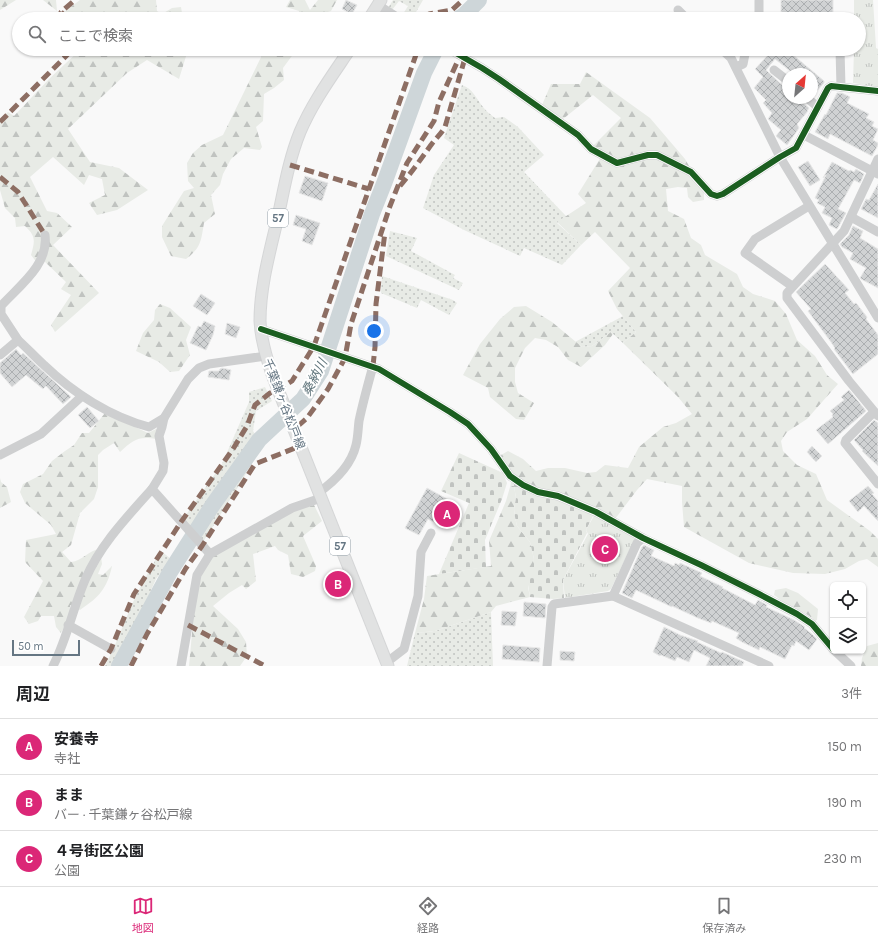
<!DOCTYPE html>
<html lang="ja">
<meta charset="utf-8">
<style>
:root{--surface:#fff;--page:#f2f2f2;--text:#202124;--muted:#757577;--line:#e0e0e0;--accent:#db2777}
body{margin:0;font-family:Karla,"Noto Sans JP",sans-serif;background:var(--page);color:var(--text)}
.controls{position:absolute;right:12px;bottom:12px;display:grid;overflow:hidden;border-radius:6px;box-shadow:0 1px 3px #0004}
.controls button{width:36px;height:36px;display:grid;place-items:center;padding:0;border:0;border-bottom:1px solid var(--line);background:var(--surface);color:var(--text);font:20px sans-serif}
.compass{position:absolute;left:782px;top:68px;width:36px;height:36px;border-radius:50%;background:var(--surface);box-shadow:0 1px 3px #0004;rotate:27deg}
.scale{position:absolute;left:12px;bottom:10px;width:68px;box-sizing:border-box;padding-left:4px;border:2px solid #657683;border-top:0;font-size:11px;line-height:14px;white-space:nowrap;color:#657683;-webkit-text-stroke:3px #fff;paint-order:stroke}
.you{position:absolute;left:374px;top:331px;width:14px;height:14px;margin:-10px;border:3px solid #fff;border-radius:50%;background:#1a73e8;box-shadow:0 0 0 6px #1a73e833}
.badge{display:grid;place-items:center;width:26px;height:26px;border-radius:50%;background:var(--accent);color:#fff;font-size:13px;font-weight:700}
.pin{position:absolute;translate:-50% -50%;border:2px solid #fff;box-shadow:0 1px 4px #0006}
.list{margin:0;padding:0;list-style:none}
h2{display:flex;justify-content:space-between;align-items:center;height:52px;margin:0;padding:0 16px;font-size:17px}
h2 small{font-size:13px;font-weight:400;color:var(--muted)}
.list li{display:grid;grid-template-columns:26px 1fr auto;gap:12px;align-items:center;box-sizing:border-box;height:56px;padding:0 16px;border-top:1px solid var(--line)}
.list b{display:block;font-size:15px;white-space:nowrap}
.list p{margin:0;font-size:13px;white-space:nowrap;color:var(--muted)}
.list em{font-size:13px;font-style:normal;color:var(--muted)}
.icon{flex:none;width:22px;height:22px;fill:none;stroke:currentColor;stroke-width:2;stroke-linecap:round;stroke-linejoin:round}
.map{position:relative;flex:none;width:878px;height:666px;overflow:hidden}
.search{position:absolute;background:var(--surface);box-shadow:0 1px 3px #0004;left:12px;right:12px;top:12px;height:44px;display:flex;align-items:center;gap:10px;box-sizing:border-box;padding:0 14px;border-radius:22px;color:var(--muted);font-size:15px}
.sheet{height:220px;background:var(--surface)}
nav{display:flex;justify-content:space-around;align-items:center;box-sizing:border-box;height:56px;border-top:1px solid var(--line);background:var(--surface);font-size:11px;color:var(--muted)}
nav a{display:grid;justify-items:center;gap:2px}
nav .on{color:var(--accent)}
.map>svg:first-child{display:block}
</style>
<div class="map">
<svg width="878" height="666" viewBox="0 0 878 666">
<defs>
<pattern id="grass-dots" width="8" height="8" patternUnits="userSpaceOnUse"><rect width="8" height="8" fill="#e8ebe6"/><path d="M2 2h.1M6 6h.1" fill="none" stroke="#c0c3c0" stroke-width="1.8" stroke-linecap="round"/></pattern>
<pattern id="forest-firs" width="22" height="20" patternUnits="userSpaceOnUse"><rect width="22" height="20" fill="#e8ebe6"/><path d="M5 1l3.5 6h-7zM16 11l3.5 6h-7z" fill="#c0c3c0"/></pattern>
<pattern id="cemetery-stones" width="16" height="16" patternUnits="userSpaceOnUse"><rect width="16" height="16" fill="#e8ebe6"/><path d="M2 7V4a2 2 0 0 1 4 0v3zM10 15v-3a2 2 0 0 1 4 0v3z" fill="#c0c3c0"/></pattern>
<pattern id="park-tufts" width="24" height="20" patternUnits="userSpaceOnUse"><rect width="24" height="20" fill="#e8ebe6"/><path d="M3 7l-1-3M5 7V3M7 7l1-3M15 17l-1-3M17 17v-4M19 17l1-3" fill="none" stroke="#c0c3c0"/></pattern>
<pattern id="building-cross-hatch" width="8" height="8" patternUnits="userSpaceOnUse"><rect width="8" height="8" fill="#d0d2d3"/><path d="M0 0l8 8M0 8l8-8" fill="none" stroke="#acafb1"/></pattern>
</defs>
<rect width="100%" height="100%" fill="#f9f9f9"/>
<!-- grass -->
<g fill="url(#grass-dots)">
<polygon points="393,0 423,0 412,19 406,19 401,17 408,6 399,1 392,10 388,8"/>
<path d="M462 85C473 89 476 98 483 107 486 111 491 115 495 118L504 117 518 127 544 155 524 172 566 216 557 223 581 245 562 265 524 248 520 256 464 230 423 208 434 175 454 145 444 138Z"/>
<polygon points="390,231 417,238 411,251 455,275 453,278 463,283 459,290 386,256"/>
<polygon points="382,276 453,300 457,303 449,315 421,300 417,308 381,293"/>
<polygon points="623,316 636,332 623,343 611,332 592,346 582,347 575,342"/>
<polygon points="265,387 272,401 256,411 253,431 259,440 261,448 240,484 203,542 183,519 222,464 249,402 249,392"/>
<path d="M161 551 171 559 156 579 117 666H105C116 645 124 622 134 600 142 583 151 567 161 551Z"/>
<polygon points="491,612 493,666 407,666 415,633 435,631"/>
</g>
<!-- forest -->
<g fill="url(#forest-firs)">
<polygon points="0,0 16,0 0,10"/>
<polygon points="43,0 56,0 57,11"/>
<polygon points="80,0 156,0 157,11 162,14 172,8 181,7 183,19 64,19 64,12"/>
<polygon points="290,0 305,0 310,10 318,0 337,0 331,11 315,16 314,19 298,19 299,11 286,7"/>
<path d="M81 49H186L187 53 179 79 147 60 127 73 68 129 90 162 119 168 148 190 117 210 97 215 89 203 105 195 102 179 89 175 84 185 53 157 30 177 47 211 57 213 72 227 53 245 99 293 55 332 51 325 71 295 61 289 66 282 44 261 38 264 31 255C35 241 36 236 25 226L16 227 15 218 5 208 0 190V119L8 112 14 116 50 78Z"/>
<path d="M265 49H297L283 68 284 80 274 88 264 94 263 121 256 127 262 147 260 150 244 148 231 159 223 174 220 185 211 195 215 214 204 223C201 241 201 248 186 259L171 256 162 237V226L184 191 194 188 188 181 187 163 193 153 202 145 223 135Z"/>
<polygon points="586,72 650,118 685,159 692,171 668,158 617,160 592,147 621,118 593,95 563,119 542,105 551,84 580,84"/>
<polygon points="601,157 618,166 657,157 689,174 704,190 704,200 693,202 688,197 687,188 678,187 666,189 668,211 684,219 691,238 701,245 705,255 737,274 743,287 753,294 775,301 786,314 797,340 815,356 827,375 838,384 807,419 787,432 781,441 783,451 797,465 816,474 827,500 870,531 878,539 878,567 867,559 859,561 845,569 825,574 793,573 749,563 684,527 682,502 682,486 647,479 637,490 615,519 539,490 513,476 503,462 501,455 508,451 523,459 536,471 548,468 565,468 587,473 596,472 605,465 628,468 639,447 663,427 676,423 692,414 678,397 623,343 636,332 617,309 608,291 630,268 595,232 581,245 557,222 586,203 578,194"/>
<polygon points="160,304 170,308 191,327 186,340 190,355 179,371 170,372 159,362 136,351 143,333 154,320 155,310"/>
<polygon points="526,306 552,322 582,347 592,346 611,332 613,334 605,345 581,367 568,360 558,347 546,340 535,338 525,348 515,368 515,382 518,393 534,403 524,420 516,419 490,397 488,388 463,375 480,344 500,319 514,307"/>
<path d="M105 413 148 433 158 428 156 439C138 436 133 440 120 452L114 443 103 450 98 455V487L94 499 80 513 71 545 62 552 71 562C82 561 89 550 100 549L102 564 98 574 103 575 112 566C107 589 99 597 80 610L70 605V616L61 633 56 627 54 616H41L38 621 29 624 24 617 43 581 25 562 26 540 56 534 51 525 25 503 20 492 23 484 43 474 52 461 65 451 74 445 82 433H89Z"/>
<polygon points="0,478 1,482 7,487 11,502 0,508"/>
<polygon points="512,486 514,486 516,498 514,509 515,517 517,526 530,542 534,559 528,587 530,597 496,606 491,612 435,631 415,633 424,599 427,576 491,566 489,541 506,501 510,487"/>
<polygon points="314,505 322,521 303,536 316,566 315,571 303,577 291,574 288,555 278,550 275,546 253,554 256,581 246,589 242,585 229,593 213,606 238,629 246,642 247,656 240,666 189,666 194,611 199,577 211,557 293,510"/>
<path d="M786 588 798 593 818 609 817 620 815 621C807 612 794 609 784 603 781 600 777 597 774 595L775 590Z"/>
<polygon points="878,643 878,666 861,666 862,658 867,646"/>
</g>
<!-- cemetery -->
<g fill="url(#cemetery-stones)">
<polygon points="459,453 503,473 507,483 502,499 485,540 486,567 439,574 469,503 441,491"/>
<polygon points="511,482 594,514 586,530 587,533 563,580 564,598 553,599 530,597 527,578 534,559 530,542 517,526 515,517 514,509 516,498 514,486 512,486 510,487"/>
</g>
<!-- park -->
<g fill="url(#park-tufts)">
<polygon points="854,0 873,0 876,48 878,49 878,87 853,83 854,49 859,49 859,19 854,19"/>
<polygon points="595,514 636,536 611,589 608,591 565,598 563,580 588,534 586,530"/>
</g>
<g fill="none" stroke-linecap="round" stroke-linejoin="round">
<!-- river -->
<g stroke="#ced6d9" stroke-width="16">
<polyline points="458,19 464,15 479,0"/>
<polyline points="119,666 170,572 212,506 259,440 303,399 321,371 372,214 385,181 424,73 436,49"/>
</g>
</g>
<!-- building -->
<g fill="url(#building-cross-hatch)" stroke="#e8e8e8">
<polygon points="346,0 357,5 352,14 342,9"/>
<rect x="781" y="0" width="52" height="17"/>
<polygon points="774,49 786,49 824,81 824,83 813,95 812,94 812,74 794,74 775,59 766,70 788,91 788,98 797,98 809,108 807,111 808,111 797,124 799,128 787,145 776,136 781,130 768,119 772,113 763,103 766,100 754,88 763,77 755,69"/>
<polygon points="837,93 842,93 850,97 847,103 869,114 866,118 874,122 872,126 878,129 873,140 878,143 878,145 872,156 830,134 828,139 815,132 825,114 826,115"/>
<polygon points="808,161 820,180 810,186 798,167"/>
<polygon points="832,162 849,171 850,170 854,172 856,169 864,174 860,183 854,180 838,209 846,213 837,229 829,225 832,218 822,213 825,207 817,203 819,200 815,198 826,175 823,178"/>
<polygon points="305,176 328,183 322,201 299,193"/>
<polygon points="878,184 878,218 861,209 866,199 869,200"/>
<polygon points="296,215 320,223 312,245 302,241 306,229 293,225"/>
<polygon points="853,226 863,231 860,238 878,249 878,288 861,279 860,278 866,268 850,259 853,253 842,247 840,244 849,235"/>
<polygon points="825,264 849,290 845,293 854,304 856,303 867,317 866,319 878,335 878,354 853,374 834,349 835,348 831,342 808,311 811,309 796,292"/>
<polygon points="201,294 215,303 207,315 193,306"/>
<polygon points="204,321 215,326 213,335 206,350 190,343 198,326 201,327"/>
<polygon points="227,323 240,327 236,338 225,334"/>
<polygon points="16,349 21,355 23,353 71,397 63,404 46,386 43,389 26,375 12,387 0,373 0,363"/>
<polygon points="222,368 231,370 229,380 208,377 209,371 219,371 220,369"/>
<polygon points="849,390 866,411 828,444 816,430 833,417 832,416 833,414 830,411 844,400 841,397"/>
<polygon points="87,407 99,421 90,428 78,415"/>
<polygon points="874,420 878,423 878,466 862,451 863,450 854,440"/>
<polygon points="812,446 822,456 816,462 807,452"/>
<polygon points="868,486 874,493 872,494 878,501 878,521 864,506 858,512 849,501"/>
<polygon points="427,488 458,505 455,509 461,512 452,527 448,525 446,528 428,519 419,535 405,528"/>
<polygon points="644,545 654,550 651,556 674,566 675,563 679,565 680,563 702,573 700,576 702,577 723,587 722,588 730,592 755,605 758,600 767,605 766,607 794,620 805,627 804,628 812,634 817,639 809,650 796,641 794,646 792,645 785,659 760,647 759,650 742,642 736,638 739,633 712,621 711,623 698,618 672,606 672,607 636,590 632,598 622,593 642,547"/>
<polygon points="524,602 546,604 545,618 523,616"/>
<polygon points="502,611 517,612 515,626 501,625"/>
<polygon points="664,627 680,635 698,641 697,642 721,653 722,652 744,662 742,666 706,666 710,658 694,650 689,662 677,657 675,661 661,655 660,656 653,652"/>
<polygon points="503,645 540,648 539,662 502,659"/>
<polygon points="560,651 575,652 574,661 560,660"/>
</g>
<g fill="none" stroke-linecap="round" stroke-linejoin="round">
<defs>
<g id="major">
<polyline points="369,19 381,0"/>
<path d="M350 49C332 76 312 103 300 132 289 159 284 189 278 217 270 251 260 286 260 321 261 340 267 360 273 377L388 666"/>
</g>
</defs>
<!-- major casing -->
<use href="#major" stroke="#d5d6d7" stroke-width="13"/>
<!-- minor -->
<g stroke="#cecfd0" stroke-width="9">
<polyline points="378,5 400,19"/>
<polyline points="678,10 687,19"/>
<polyline points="759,19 759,1"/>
<polyline points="449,49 482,68 499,79 578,135 591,149 617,163 648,155 657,155 691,172 711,194 717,196 723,194 780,157 796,148 828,88 831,86 878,91"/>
<polyline points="721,49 731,58 780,157 878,318"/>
<polyline points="840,49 841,87"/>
<polyline points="736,67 743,64 745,54 749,49"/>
<polyline points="774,70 788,81"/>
<polyline points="807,98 818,107"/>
<polyline points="804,135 878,174"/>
<polyline points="878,159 844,231 787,293 787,298 849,381 878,416"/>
<polyline points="851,217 878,232"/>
<polyline points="792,286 745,253 755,239 809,206"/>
<polyline points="261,329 379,369 450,412 468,424 491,449 510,476 523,485 538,492 558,496 596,512 643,538 701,565 759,594 797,614 812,624 833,649"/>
<path d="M18 340 1 314V306C19 286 49 265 45 235"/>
<path d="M0 355 18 340C27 348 35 357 44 365 73 393 111 417 149 427L164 418 188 379 199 368 209 364 266 356"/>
<polyline points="874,412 846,440 845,443 878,484"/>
<polyline points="164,418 162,427 159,436 164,463 163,471 152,489 210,554"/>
<polyline points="0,455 41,434 82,396"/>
<path d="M318 493C335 481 351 466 356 445 358 437 358 429 359 421 363 402 368 384 373 366"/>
<polyline points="613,596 637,543 643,538"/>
<polyline points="68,625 111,649"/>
<polyline points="835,651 851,666"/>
<polyline points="386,660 391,659 404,649 418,596 421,552 431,533"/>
<path d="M53 666C67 639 73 608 85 580 100 545 127 517 152 489"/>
<polyline points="181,666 197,575 210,554 292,508 321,498"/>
<polyline points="547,666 552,607 554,604 613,596 769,666"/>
</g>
<!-- major -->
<use href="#major" stroke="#e1e2e2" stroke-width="11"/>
<!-- quiet -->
<g stroke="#8d6e63" stroke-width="5" stroke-dasharray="10 5" stroke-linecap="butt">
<polyline points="68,19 61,12 75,0"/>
<polyline points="426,19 429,14 452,10 463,0"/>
<polyline points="0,122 73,49"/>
<polyline points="290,165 369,189"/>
<polyline points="0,177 18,192 45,235"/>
<path d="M400 186C411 173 421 159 431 145 436 138 441 134 445 127L465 58"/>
<polyline points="373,366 375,347 376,304 385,232"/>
<polyline points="298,426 307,418 328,389 345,358 351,324 390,206 407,163 434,121 439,102 460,56"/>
<polyline points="188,625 265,666"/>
<polyline points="101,666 111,649 134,594 181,522 233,449 247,426 255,405 270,393 281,388 292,381 314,346 418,49"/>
<polyline points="131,666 147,634 186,568 202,546 255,464 300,446"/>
</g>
<defs>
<g id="cycleway">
<polyline points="449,49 482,68 499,79 578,135 591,149 617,163 648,155 657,155 691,172 711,194 717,196 723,194 780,157 796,148 828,88 831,86 878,91"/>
<polyline points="261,329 379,369 450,412 468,424 491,449 510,476 523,485 538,492 558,496 596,512 643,538 701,565 759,594 797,614 812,624 833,649"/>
</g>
</defs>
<!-- cycleway casing -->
<use href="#cycleway" stroke="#fff" stroke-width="8"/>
<!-- cycleway -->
<use href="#cycleway" stroke="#1b5e20" stroke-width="6"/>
</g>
<g text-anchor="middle" stroke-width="4" stroke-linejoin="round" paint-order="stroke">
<!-- shield labels -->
<g fill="#fff" stroke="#939fa8" stroke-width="1">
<rect x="268" y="209" width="20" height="18" rx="3"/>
<rect x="330" y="537" width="20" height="18" rx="3"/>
</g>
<g font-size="11" font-weight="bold" fill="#657683">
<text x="278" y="222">57</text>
<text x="340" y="550">57</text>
</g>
<!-- street labels -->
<g font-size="12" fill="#657683" stroke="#fff">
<text transform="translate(284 404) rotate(69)" y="4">千葉鎌ヶ谷松戸線</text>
</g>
<!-- water labels -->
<g font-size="13" font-style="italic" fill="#60757c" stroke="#fff">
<text transform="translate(314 377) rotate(-63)" y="5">桑納川</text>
</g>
</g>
</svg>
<div class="controls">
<button><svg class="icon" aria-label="locate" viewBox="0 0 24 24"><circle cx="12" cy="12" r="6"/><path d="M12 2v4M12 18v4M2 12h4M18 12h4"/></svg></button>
<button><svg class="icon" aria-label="layers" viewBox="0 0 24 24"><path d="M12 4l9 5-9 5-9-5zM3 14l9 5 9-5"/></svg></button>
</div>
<svg class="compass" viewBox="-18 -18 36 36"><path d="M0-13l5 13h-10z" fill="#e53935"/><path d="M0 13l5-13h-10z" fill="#757577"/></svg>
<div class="scale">50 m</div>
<div class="you"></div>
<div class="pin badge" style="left:447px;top:514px">A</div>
<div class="pin badge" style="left:338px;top:584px">B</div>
<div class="pin badge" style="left:605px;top:549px">C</div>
<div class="search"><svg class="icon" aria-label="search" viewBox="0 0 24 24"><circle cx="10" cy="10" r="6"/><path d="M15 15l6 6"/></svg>ここで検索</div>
</div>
<section class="sheet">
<h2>周辺<small>3件</small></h2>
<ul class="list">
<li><span class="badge">A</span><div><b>安養寺</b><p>寺社</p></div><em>150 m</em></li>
<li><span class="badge">B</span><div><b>まま</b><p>バー · 千葉鎌ヶ谷松戸線</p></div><em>190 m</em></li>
<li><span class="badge">C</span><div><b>４号街区公園</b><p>公園</p></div><em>230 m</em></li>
</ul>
</section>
<nav>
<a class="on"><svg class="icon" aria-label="map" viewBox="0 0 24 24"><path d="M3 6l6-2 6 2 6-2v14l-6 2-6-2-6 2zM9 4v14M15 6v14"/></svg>地図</a>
<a><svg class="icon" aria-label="directions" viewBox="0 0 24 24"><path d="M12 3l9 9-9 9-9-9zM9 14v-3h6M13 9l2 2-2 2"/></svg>経路</a>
<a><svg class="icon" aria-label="saved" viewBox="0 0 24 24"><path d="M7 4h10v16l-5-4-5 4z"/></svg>保存済み</a>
</nav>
